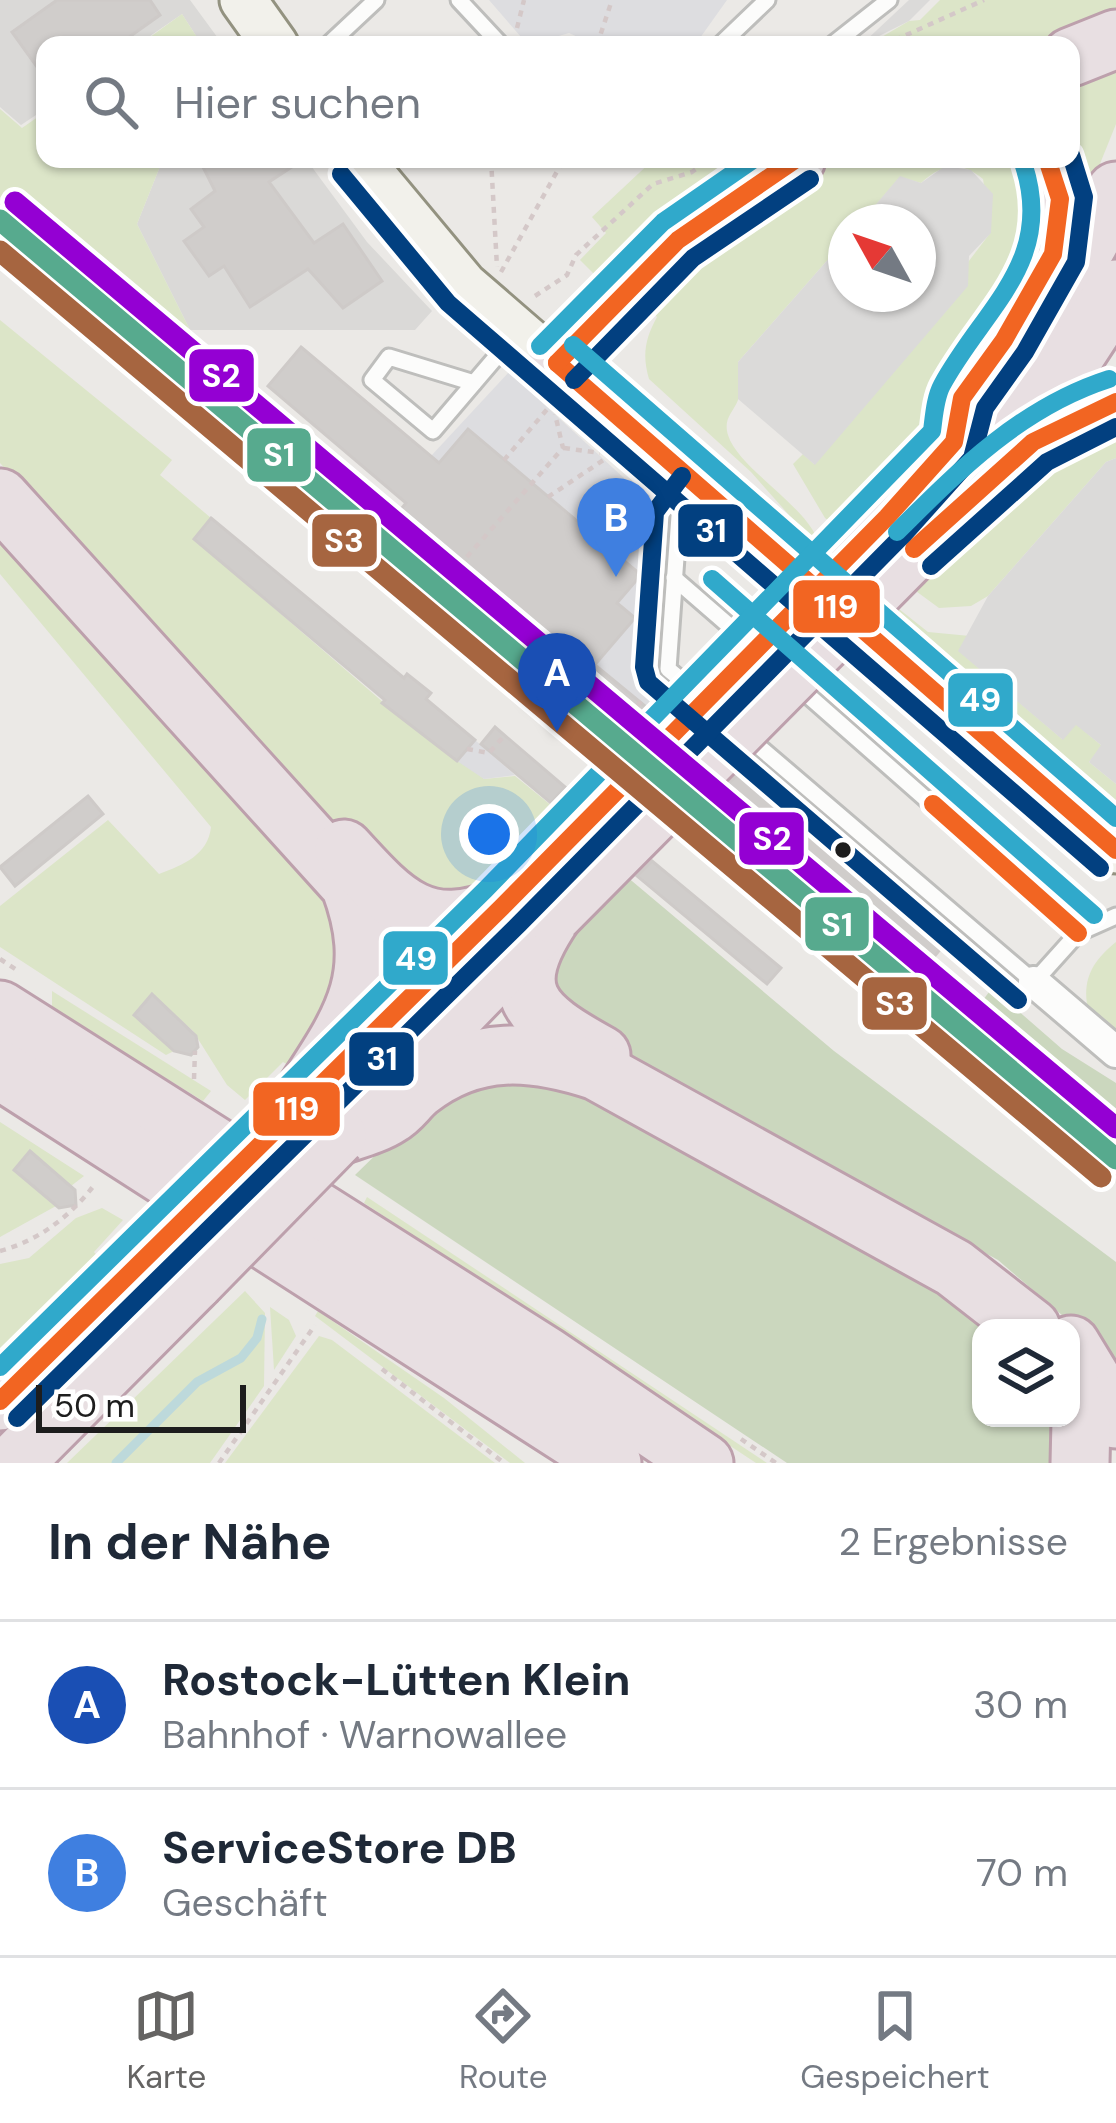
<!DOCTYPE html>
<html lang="de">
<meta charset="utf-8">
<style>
:root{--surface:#fff;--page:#f6f6f7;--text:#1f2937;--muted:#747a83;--line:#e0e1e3;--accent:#656463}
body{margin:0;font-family:"DM Sans",sans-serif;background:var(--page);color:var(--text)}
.controls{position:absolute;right:36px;bottom:36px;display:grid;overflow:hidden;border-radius:24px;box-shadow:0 3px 9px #0004}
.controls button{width:108px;height:108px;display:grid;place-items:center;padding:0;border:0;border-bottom:3px solid var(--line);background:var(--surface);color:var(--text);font:60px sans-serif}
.compass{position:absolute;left:828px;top:204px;width:108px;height:108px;border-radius:50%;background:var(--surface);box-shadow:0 3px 9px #0004;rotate:310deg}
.scale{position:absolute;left:36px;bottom:30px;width:210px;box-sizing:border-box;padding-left:12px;border:6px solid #1d1d1d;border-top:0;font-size:33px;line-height:42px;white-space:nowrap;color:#1d1d1d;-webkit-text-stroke:9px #fff;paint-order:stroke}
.you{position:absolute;left:489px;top:834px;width:42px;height:42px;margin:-30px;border:9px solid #fff;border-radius:50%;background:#1a73e8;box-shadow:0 0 0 18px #1a73e833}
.badge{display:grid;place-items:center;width:78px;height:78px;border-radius:50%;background:var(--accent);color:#fff;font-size:39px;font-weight:700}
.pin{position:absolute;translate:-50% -99px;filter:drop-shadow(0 3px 6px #0008)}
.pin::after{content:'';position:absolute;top:63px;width:42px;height:36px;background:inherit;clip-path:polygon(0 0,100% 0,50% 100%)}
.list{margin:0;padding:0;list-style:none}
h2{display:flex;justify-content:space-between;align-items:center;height:156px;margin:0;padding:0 48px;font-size:51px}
h2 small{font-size:39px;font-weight:400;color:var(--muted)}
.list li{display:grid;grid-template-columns:78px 1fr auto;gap:36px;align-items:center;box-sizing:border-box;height:168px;padding:0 48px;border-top:3px solid var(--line)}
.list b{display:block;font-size:45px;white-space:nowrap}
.list p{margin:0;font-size:39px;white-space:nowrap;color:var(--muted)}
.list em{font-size:39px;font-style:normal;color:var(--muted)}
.icon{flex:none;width:66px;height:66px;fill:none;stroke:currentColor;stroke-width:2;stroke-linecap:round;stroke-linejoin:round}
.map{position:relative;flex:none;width:1116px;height:1463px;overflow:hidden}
.search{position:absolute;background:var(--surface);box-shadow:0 3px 9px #0004;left:36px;right:36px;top:36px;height:132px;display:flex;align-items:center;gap:30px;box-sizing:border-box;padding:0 42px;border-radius:24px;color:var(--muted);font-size:45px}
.sheet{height:492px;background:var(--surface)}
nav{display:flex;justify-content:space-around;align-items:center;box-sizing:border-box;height:168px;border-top:3px solid var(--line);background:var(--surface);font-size:33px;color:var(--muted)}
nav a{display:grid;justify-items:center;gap:6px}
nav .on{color:var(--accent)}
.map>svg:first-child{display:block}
</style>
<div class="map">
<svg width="1116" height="1463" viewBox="0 0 1116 1463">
<rect width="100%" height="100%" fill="#ebe9e6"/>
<!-- residential -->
<g fill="#dad9d7">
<polygon points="0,0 190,0 223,45 202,45 182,14 137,45 45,45 45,109 21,125 0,107"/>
<polygon points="163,159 306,159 367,242 432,311 415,330 190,330 137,224"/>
</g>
<!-- grass -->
<g fill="#dce5c8">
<polygon points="940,0 1116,0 1116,19 1046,45 868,45 909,21 920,20"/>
<polygon points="182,14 202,45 139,45"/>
<polygon points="1116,51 1116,124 1081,211 1071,159 1071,69"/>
<polygon points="0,109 22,128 45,112 45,159 163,159 137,224 190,330 177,344 0,197"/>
<polygon points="654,159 761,159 669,212 599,279 580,260 606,233 592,217"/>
<path d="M836 159H1030L1038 170 1023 289 842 532 825 518 793 464 803 454 814 464 991 232 983 179C960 160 942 164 921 183L900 177 861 222H846V239L738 362C738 373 741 391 738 400 733 413 723 418 728 435 739 471 818 512 820 550L751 472 649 379C642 355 645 339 657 317L647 306 685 268Z"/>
<polygon points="0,320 172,460 160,475 211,518 194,539 406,722 409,719 484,779 515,776 563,815 490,892 456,907 354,846 0,463"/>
<polygon points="1116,420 1116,458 1106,462 988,596 971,606 939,608 909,586 964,526 991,514 1080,434"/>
<path d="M0 515 332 880 351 975 290 1066 283 1062 245 1100 227 1085 193 1031 153 995 134 1015 174 1051 166 1055 0 947V906L108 820 159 874C183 865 208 855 211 827L0 574Z"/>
<polygon points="899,609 928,632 970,636 959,651 1062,739 1076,724 1102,746 1089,762 1116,784 1116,802 894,615"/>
<path d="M1116 942V1035L1089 1014C1081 982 1090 963 1116 942Z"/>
<polygon points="52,991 211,1091 203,1101 52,1008"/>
<polygon points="0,1122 84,1176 71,1186 29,1152 14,1170 56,1206 0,1237"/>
<polygon points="367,1197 767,1463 756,1463 364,1203"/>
<polygon points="102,1208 123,1220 94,1252 101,1260 0,1366 0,1264 29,1258 76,1218"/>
<polygon points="245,1291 265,1313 264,1386 210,1463 67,1463"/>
<polygon points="270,1307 289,1320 296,1336 274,1370"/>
<polygon points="318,1311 444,1398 525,1463 510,1463 315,1316"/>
<polygon points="319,1336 332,1340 495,1463 225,1463"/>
</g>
<!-- forest -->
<g fill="#cbd7be">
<polygon points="626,876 834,1051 1116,1262 1116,1388 1077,1328 998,1260 563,1022 542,966"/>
<polygon points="992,988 1062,1049 1116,1083 1116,1114 983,1000"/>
<polygon points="548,1072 1016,1328 981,1328 981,1418 1067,1418 1066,1463 787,1463 355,1175 435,1097"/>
</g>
<!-- parking -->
<g fill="#dbdad9">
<polygon points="909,0 930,0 909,21 861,45"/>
<polygon points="945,166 971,170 993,194 991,233 969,256 968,286 815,465 738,399 738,362 846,239 846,294 918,294 918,222 861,222 900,176 921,183"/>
<polygon points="1116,458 1116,784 1089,762 1101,745 1076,725 1063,740 958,651 988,596 1106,462"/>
</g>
<!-- plaza -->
<g fill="#dddde0">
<polygon points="489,0 727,0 695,45 595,45 569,33 528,45"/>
<polygon points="509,372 651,503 639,671 661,689 638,716 522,620 541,596 468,430 439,463 431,456"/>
<polygon points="475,740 515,775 484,779 457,761"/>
</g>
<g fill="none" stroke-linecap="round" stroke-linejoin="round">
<!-- stream -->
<polyline stroke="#bdd9db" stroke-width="9" points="116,1463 197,1382 241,1358 257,1338 262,1319"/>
</g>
<!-- building -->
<g fill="#d0cdcb" stroke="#cecac8" stroke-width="3">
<polygon points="57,0 150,0 160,15 118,45 45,45 45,78 12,32"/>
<polygon points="199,159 304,159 269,182 314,243 343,224 382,281 343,308 308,269 250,307 224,266 209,276 184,241 204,227 191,209 215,191"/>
<polygon points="301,347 439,463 468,429 641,575 617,603 635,618 587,674 397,514 406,503 268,386"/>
<polygon points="211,518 404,678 407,674 431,693 426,699 475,740 457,761 382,703 385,700 194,539"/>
<polygon points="595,665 650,710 628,732 575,688"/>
<polygon points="495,727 565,787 551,803 481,744"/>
<polygon points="743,769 947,941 915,980 707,805"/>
<polygon points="88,796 103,814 15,886 0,867"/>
<polygon points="652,861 781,968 767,984 637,876"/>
<polygon points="152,994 196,1036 198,1047 191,1055 174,1051 134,1015"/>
<polygon points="30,1151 75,1190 76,1205 59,1208 14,1170"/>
</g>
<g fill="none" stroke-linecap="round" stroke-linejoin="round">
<defs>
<g id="lane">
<polyline points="459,0 501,45"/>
<polyline points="328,45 376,0"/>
<polyline points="720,45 767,0"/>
<polyline points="832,45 889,0"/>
<polyline points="474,383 389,357 372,380 433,431 514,336"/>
<polyline points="674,578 749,643"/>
<polyline points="794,683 1078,933"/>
<polyline points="698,694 668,669 679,516 698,493"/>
<polyline points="743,733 1034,982 1078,933 1116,916"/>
</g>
<polyline id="street" points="1034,982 1116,1052"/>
<g id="secondary">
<polyline points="243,0 275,45"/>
<polyline points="359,159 464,285 1116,850"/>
</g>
<g id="highway">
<polyline points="1071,57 1116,39"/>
<path d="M1038 286C1062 243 1066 204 1047 159"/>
<polyline points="557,363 678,240 796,159"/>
<polyline points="1018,458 1095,407 1116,402"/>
<path d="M0 498 350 885C386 981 348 1025 298 1103"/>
<path d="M887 517C976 415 1056 313 1116 191"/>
<path d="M917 547C993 471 1063 383 1116 289"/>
<path d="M344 849C395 905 425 939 502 907"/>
<path d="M553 914C501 991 528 1015 601 1055"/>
<polyline points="0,1010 546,1356 704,1463"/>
<polyline points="345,1058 499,910"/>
<polyline points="0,1070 612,1463"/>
<polyline points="386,1086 539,928"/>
<path d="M337 1136C354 1130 375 1125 390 1115 401 1109 408 1097 418 1089 475 1044 533 1050 597 1071L954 1268 1031 1328"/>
<polyline points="1071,1345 1116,1419"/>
<polyline points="1071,1388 1081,1421 1080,1463"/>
<polyline points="0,1401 146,1254"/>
<polyline points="14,1463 195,1281"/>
</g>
</defs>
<!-- lane casing -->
<use href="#lane" stroke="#bebebc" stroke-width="21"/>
<!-- street casing -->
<use href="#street" stroke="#bebebc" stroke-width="36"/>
<!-- secondary casing -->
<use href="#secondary" stroke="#939280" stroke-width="51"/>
<!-- highway casing -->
<use href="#highway" stroke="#bda0ac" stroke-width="63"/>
<!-- path -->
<g stroke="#d4c8c8" stroke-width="4.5" stroke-dasharray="6 6" stroke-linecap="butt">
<polyline points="517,28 524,0"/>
<polyline points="597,45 612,0"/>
<polyline points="884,45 984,0"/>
<polyline points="288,159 320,164"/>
<polyline points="491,159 497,267"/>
<polyline points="501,272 564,159"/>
<polyline points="535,296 567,275 576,255 653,184 692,172 710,159"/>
<polyline points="564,448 600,453"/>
<polyline points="504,460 549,407"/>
<polyline points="548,497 608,457"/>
<polyline points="443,584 563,448 555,414"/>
<polyline points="637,706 653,687"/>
<polyline points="467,749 489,753 503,737"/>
<polyline points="0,959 17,970"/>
<polyline points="194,1079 195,1051"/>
<path d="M0 1251C38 1241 71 1216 95 1184"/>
<polyline points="382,1369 504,1463"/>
<polyline points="741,1439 776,1463"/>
<polyline points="219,1463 315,1325"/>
</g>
<!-- lane -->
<use href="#lane" stroke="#fcfcfb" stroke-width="15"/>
<!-- street -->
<use href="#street" stroke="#fcfcfb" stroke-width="30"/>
<!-- secondary -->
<use href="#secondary" stroke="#f2f1eb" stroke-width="45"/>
<!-- highway -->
<use href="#highway" stroke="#e8dfe2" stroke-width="57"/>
<defs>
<g id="highway-bridge">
<polyline points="524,884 887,517"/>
<polyline points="553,914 917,547"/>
<polyline points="146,1254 294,1107"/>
<polyline points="195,1281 337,1136"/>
</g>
</defs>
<!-- highway-bridge casing -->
<use href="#highway-bridge" stroke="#bda0ac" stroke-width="63" stroke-linecap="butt"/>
<!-- highway-bridge -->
<use href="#highway-bridge" stroke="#e8dfe2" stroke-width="57"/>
<defs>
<g id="bus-1">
<polyline points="557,363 1116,850"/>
<polyline points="557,363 678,240 796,159"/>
<polyline points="914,549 1033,442 1116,402"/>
<polyline points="933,804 1078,933"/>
<polyline points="0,1401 502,907 887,517 954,442 962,398 1004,340 1053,254 1060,199 1047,159"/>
</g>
<g id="bus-2">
<polyline points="341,174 448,303 1100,868"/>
<polyline points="574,380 693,258 810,179"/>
<polyline points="682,476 655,512 644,667 648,682 1018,1000"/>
<polyline points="931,566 1047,462 1116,427"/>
<polyline points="17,1418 519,924 904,534 972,458 985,408 1025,352 1076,262 1084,197 1071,155"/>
</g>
<g id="bus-3">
<polyline points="573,345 1116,818"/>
<polyline points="540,346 663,222 754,159"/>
<path d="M897 532C960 469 1022 407 1109 379"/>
<polyline points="712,579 1094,915"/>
<path d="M0 1367 485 890 932 431C934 416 935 398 942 385 983 309 1055 262 1024 166"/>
</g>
</defs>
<!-- bus-1 casing -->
<use href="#bus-1" stroke="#fff" stroke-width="27"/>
<!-- bus-2 casing -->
<use href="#bus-2" stroke="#fff" stroke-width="27"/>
<!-- bus-3 casing -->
<use href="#bus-3" stroke="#fff" stroke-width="27"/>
<!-- bus-1 -->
<use href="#bus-1" stroke="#f26522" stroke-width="18"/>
<!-- bus-2 -->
<use href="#bus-2" stroke="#024080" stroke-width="18"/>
<!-- bus-3 -->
<use href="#bus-3" stroke="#30a9cb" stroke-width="18"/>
<defs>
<polyline id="rail-1" points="0,220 1116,1159"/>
<polyline id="rail-2" points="0,251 1101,1177"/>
<polyline id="rail-3" points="15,202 1116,1128"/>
</defs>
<!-- rail-1 casing -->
<use href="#rail-1" stroke="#fff" stroke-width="30"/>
<!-- rail-2 casing -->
<use href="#rail-2" stroke="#fff" stroke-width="30"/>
<!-- rail-3 casing -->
<use href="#rail-3" stroke="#fff" stroke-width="30"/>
<!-- rail-1 -->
<use href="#rail-1" stroke="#57aa8e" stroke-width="21"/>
<!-- rail-2 -->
<use href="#rail-2" stroke="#a66540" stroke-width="21"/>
<!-- rail-3 -->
<use href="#rail-3" stroke="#9400d3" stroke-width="21"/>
</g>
<!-- markers -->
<circle fill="#1d1d1d" stroke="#fff" stroke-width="4.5" cx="843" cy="850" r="10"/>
<g stroke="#fff" stroke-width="4.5">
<rect x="187" y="347" width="69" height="57" rx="12" fill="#9400d3"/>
<rect x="245" y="426" width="68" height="58" rx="12" fill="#57aa8e"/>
<rect x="676" y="502" width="69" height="57" rx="12" fill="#024080"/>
<rect x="310" y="512" width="69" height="57" rx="12" fill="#a66540"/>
<rect x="791" y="578" width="91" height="57" rx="12" fill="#f26522"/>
<rect x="946" y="671" width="69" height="58" rx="12" fill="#30a9cb"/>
<rect x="737" y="810" width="69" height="57" rx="12" fill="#9400d3"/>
<rect x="803" y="895" width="68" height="58" rx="12" fill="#57aa8e"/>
<rect x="381" y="929" width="69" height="58" rx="12" fill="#30a9cb"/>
<rect x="860" y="975" width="69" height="57" rx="12" fill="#a66540"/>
<rect x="347" y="1030" width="69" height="58" rx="12" fill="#024080"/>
<rect x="251" y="1080" width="91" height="58" rx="12" fill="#f26522"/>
</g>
<g font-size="33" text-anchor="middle" font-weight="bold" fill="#fff">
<text x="221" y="387">S2</text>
<text x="279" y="466">S1</text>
<text x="711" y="542">31</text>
<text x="344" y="552">S3</text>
<text x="836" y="618">119</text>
<text x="980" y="711">49</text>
<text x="772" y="850">S2</text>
<text x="837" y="936">S1</text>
<text x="416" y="970">49</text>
<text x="895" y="1015">S3</text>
<text x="382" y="1070">31</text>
<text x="297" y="1120">119</text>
</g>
</svg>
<div class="controls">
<button><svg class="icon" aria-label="layers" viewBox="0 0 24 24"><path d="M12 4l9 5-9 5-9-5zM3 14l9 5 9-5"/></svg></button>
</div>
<svg class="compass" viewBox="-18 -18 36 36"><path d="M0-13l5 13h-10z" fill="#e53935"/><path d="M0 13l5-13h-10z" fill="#747a83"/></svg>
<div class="scale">50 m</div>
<div class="you"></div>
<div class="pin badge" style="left:557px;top:732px;background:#1a4fb4">A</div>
<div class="pin badge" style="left:616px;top:577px;background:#3f7fe0">B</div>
<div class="search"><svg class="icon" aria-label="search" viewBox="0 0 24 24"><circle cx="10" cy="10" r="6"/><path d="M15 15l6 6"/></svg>Hier suchen</div>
</div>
<section class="sheet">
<h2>In der Nähe<small>2 Ergebnisse</small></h2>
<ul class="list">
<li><span class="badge" style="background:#1a4fb4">A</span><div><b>Rostock-Lütten Klein</b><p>Bahnhof · Warnowallee</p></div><em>30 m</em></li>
<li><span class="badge" style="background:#3f7fe0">B</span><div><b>ServiceStore DB</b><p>Geschäft</p></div><em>70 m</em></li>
</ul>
</section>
<nav>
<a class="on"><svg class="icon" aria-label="map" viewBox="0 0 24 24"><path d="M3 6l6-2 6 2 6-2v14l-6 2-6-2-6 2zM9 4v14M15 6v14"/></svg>Karte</a>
<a><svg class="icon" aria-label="directions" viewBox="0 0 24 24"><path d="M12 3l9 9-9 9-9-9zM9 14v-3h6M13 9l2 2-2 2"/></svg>Route</a>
<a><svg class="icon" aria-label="saved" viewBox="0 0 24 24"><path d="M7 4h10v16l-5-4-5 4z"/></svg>Gespeichert</a>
</nav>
